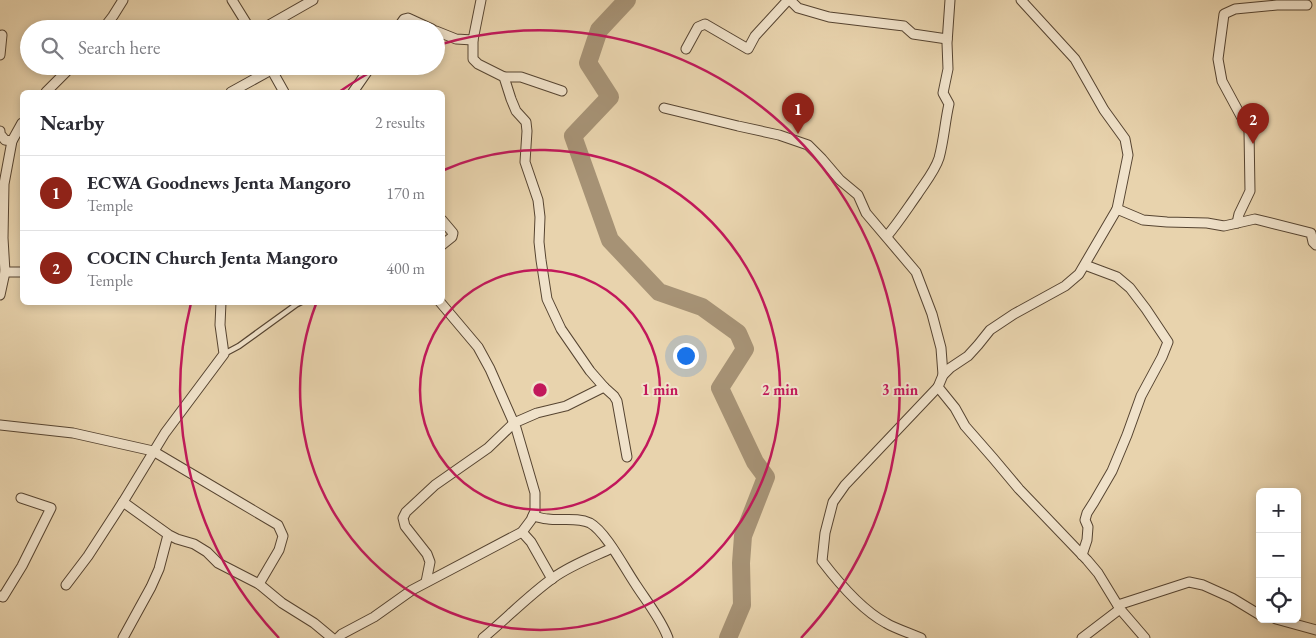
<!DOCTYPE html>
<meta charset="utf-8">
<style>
:root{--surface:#fff;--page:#f2f2f3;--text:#2b2b33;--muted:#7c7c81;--line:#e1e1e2;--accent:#8f2418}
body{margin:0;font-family:"EB Garamond",serif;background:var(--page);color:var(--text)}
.controls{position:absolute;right:15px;bottom:15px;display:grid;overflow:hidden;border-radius:8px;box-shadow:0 2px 8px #0003}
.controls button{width:45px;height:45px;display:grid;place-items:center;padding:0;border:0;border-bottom:1px solid var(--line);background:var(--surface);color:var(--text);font:25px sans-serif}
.you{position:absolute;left:685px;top:355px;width:18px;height:18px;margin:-12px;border:4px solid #fff;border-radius:50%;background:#1a73e8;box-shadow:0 0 0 8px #1a73e833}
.badge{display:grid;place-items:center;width:32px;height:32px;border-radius:50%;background:var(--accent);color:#fff;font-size:16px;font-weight:700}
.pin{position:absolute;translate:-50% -41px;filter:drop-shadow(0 1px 2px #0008)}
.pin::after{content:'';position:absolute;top:26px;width:18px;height:15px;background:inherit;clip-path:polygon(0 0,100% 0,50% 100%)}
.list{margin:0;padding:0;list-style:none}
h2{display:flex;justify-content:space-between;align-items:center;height:65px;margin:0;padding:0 20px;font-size:21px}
h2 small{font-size:16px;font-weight:400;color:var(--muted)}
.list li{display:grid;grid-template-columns:32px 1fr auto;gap:15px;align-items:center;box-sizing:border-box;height:75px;padding:0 20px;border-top:1px solid var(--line)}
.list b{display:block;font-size:19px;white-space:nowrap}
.list p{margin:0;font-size:16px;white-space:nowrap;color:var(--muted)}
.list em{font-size:16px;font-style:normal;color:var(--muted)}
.icon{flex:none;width:28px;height:28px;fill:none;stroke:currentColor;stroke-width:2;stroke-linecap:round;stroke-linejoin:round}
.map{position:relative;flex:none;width:1316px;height:638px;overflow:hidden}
.search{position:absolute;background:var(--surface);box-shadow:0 2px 8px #0003;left:20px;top:20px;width:425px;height:55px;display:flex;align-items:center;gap:12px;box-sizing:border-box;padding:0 18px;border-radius:28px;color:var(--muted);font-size:19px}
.panel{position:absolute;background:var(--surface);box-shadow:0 2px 8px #0003;left:20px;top:90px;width:425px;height:215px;border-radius:8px}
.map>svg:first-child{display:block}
</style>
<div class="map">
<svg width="1316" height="638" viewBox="0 0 1316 638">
<rect width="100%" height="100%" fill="#e8d3ad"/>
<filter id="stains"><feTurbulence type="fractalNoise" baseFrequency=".004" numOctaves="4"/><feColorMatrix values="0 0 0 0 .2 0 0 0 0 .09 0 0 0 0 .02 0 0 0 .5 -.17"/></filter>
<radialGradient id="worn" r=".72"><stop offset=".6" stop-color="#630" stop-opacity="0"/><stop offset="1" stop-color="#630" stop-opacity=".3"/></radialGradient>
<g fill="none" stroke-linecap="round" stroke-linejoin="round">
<!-- river -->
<polyline stroke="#a69275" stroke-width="18" points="627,0 599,30 588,63 610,97 573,136 610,240 659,292 702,307 738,333 745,349 720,388 755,462 766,477 743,536 741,563 742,605 728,638"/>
<defs>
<polyline id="service" points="224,354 239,346 297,304 301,302"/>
<g id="minor">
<polyline points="232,0 250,29"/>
<polyline points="790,0 798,8 829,17 904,26 913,34 947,39"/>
<polyline points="1021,0 1075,59 1104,110 1125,139 1128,155 1117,209 1079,274 1065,286 1014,314 990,330 978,345 968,356 950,368 943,375 938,387 955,408 965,426 993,458 1019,489 1087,560 1098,573 1120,609 1145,638"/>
<polyline points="103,29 113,16 123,0"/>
<polyline points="262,29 313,0"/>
<polyline points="397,29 404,19 408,18 432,29"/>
<polyline points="436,31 456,39 473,40"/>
<polyline points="686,49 698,27 705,24 748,49 755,36 788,0"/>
<polyline points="0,55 2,35"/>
<polyline points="270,67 284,92"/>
<polyline points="504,77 521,77 562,91"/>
<polyline points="46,92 72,66"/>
<polyline points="231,92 271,70"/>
<polyline points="353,92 371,66"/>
<polyline points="664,108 738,126 779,135 808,145 822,159 840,180 858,195 866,213 916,272 932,314 941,348 943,375"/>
<polyline points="0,131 0,134 5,140 12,141"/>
<polyline points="1117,209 1143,220 1167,222 1207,223 1224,226 1255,219 1311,233 1313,242 1316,245"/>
<polyline points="442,220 453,233 452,237 442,245"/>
<polyline points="1237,223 1239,214 1250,191 1249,131 1222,81 1218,59 1224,14 1235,9 1277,5 1307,5"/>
<path d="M887 236C898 223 907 209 917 195 924 184 935 171 939 158 944 140 945 121 949 104L943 93 948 69 947 43 950 0"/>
<polyline points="5,272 22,272"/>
<polyline points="0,295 5,272 3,238 4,184 12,141 22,123"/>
<polyline points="604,387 614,396 617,401 627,457"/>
<polyline points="0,425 73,433 153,451 278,525 283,536 279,550 259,584"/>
<polyline points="123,502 169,535 177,539 194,544 207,552 218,563 259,584 282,603 314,623 332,638"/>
<path d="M533 516C538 517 543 519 548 519 561 521 577 517 590 523 606 532 625 569 636 585 647 602 661 619 668 638"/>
<polyline points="522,532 531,542 552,579"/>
<polyline points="1082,555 1087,540 1088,527 1085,520 1087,513 1094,502 1112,471 1127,435 1141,396 1162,357 1168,342 1146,309 1130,288 1117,277 1085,265"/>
<polyline points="426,582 430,562 427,554 405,526 403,518 406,512 435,485 488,448 514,423 537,413 566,406 604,387 590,371 561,329 547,299 541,260 539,242 540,217 538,200 525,162 527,131 526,122 516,111 511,99 504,77 478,64 473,59 473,40 481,0"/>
<polyline points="66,585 88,556 123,502 165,433 224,354 220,325 221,302"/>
<polyline points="0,596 3,597 22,566 51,508 21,498"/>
<polyline points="1118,605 1189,582 1203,585 1232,598 1260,615"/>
<polyline points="1276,619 1316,630"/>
<polyline points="123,638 151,587 159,569 168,535"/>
<polyline points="338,638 342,634 374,617 412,590 522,532 531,520 535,511 535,493 516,428 490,369 478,347 440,302"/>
<path d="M483 638C507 618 528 596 553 578 571 565 593 557 612 548"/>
<path d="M921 638C910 633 896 629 886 623 862 610 838 582 822 561L825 533 833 502 845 485 938 387"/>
<polyline points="1082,638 1120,609"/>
</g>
</defs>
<!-- service casing -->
<use href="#service" stroke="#564431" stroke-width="7"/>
<!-- minor casing -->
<use href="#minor" stroke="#564431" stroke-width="11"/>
<!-- service -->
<use href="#service" stroke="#f0e2ca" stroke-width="4.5"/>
<!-- minor -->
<use href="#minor" stroke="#f0e2ca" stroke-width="9"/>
</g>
<!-- distance rings -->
<g fill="none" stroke="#c2185b" stroke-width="2.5">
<circle cx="540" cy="390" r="120"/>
<path d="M444 170A240 240 0 1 1 316 304"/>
<path d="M279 638A360 360 0 0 1 191 303M339 92A360 360 0 0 1 382 66M438 45A360 360 0 0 1 801 638"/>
</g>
<circle cx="540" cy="390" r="8" fill="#c2185b" stroke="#f0e2ca" stroke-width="2.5"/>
<g font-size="15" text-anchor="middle" font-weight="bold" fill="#c2185b" stroke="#f0e2ca" stroke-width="4" stroke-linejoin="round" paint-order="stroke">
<text x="660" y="395">1 min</text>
<text x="780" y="395">2 min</text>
<text x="900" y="395">3 min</text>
</g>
<rect width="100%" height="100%" filter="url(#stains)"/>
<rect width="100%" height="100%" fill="url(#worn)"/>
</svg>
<div class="controls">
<button>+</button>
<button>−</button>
<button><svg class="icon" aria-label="locate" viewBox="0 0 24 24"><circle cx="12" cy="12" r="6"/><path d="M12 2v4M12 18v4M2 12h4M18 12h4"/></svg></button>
</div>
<div class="you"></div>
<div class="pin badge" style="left:798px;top:134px">1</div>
<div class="pin badge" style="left:1253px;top:144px">2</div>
<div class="search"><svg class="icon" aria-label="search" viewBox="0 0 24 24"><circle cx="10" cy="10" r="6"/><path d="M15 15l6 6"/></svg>Search here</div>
<section class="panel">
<h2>Nearby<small>2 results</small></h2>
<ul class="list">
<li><span class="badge">1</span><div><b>ECWA Goodnews Jenta Mangoro</b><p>Temple</p></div><em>170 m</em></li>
<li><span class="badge">2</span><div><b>COCIN Church Jenta Mangoro</b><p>Temple</p></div><em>400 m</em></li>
</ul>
</section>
</div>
